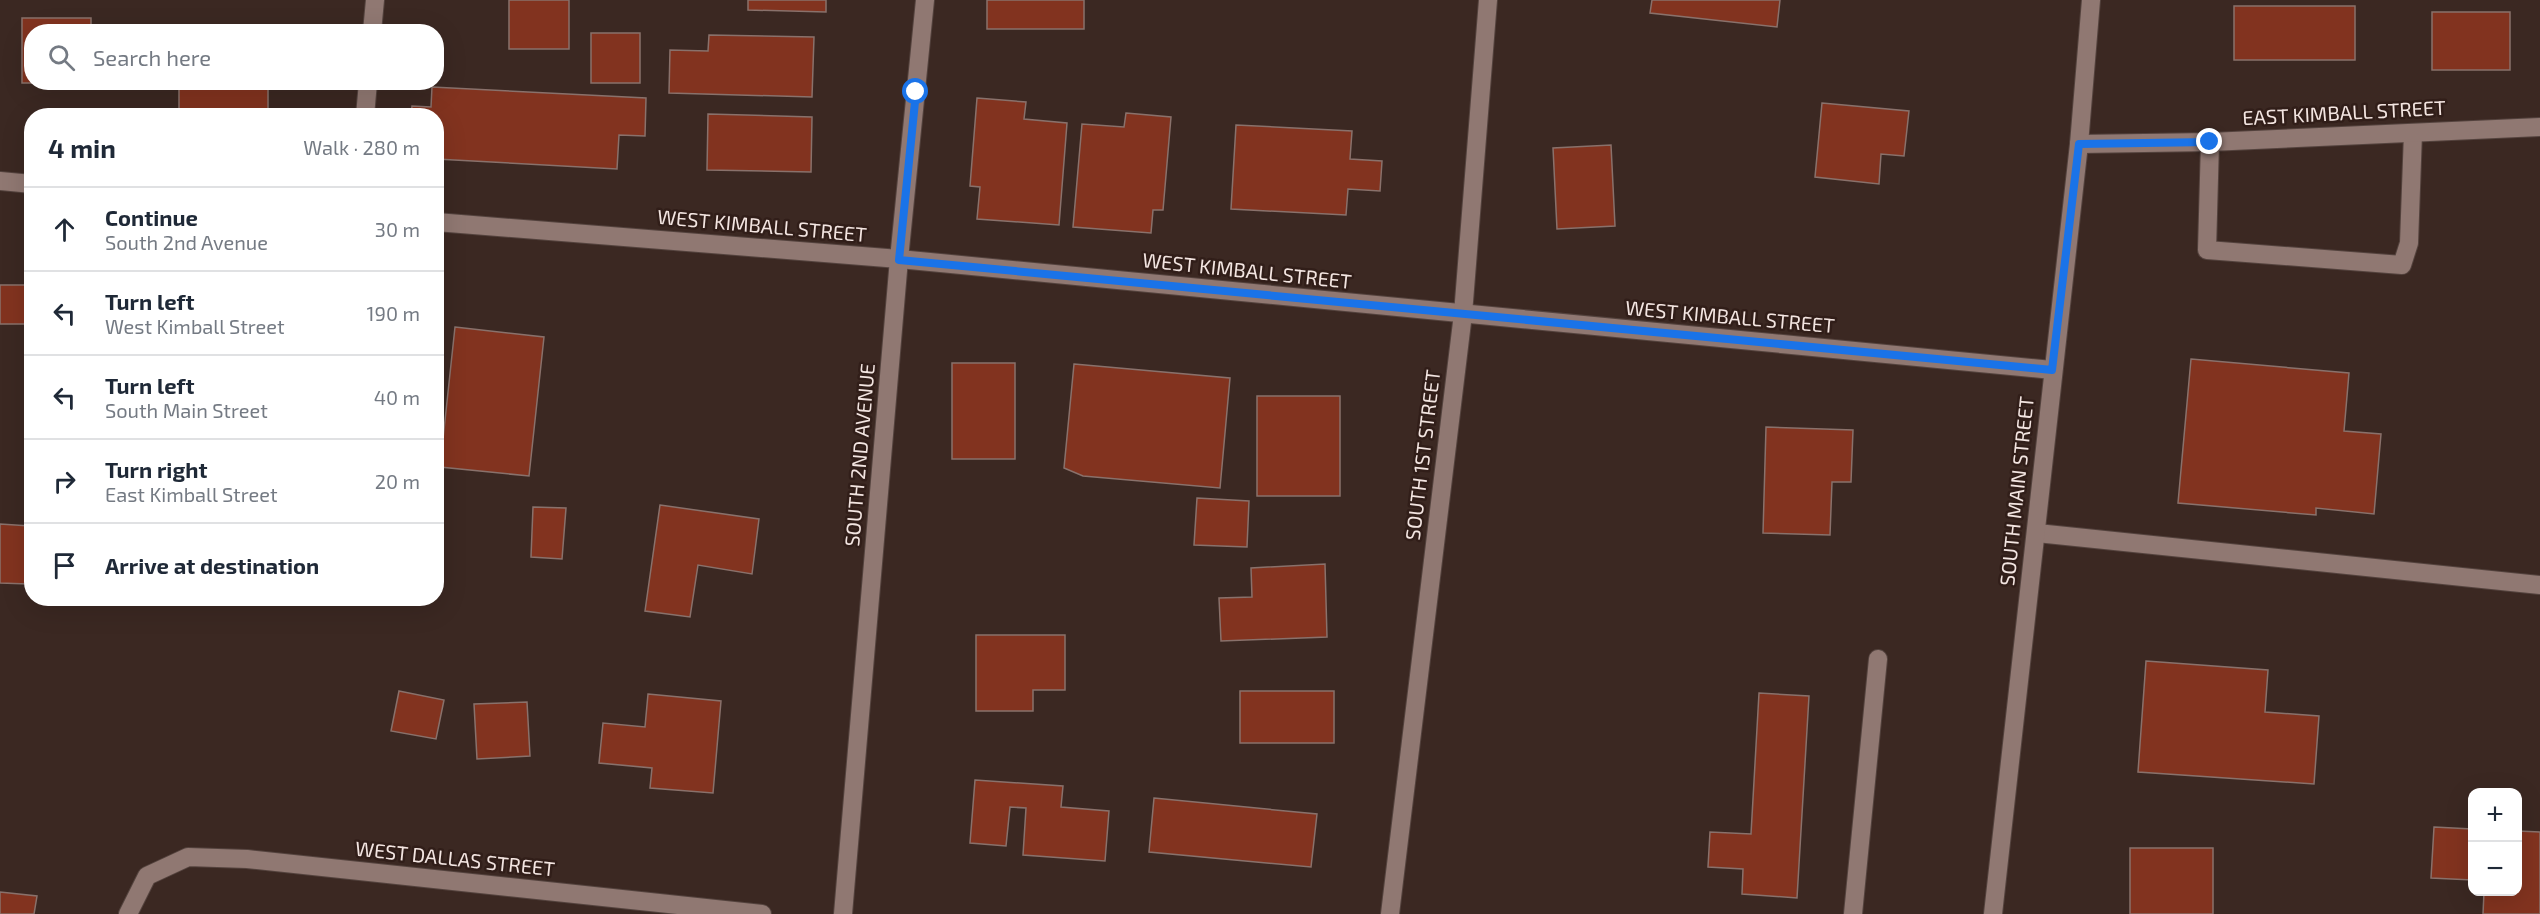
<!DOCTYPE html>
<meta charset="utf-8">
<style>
:root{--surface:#fff;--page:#f2f2f3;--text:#1f2937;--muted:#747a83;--line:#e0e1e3}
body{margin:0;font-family:"Exo 2",sans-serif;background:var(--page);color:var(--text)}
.controls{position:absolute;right:18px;bottom:18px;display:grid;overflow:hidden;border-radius:12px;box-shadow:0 6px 24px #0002}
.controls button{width:54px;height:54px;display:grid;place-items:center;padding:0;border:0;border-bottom:2px solid var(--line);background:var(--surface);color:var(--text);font:30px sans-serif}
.stop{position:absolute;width:18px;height:18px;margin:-14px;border:4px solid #1a73e8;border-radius:50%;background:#fff}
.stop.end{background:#1a73e8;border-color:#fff;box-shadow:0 2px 6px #0008}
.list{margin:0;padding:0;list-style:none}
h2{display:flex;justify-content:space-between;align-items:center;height:78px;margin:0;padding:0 24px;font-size:26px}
h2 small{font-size:20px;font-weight:400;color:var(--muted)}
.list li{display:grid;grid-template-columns:39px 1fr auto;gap:18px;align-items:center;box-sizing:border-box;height:84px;padding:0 24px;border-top:2px solid var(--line)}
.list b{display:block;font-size:22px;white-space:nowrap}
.list p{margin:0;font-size:20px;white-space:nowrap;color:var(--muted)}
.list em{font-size:20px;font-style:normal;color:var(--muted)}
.icon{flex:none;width:33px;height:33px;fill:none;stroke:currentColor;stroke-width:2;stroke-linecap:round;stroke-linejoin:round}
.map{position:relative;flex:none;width:2540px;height:914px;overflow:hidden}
.search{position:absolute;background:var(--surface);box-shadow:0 6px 24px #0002;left:24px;top:24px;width:420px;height:66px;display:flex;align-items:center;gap:15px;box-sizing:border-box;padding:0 21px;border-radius:24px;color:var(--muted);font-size:22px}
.panel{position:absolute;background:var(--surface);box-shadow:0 6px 24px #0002;left:24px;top:108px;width:420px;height:498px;border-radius:24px}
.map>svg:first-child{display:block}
</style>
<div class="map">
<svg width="2540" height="914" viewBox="0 0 2540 914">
<rect width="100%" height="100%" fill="#3b2822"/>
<!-- building -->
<g fill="#82331f" stroke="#89716b" stroke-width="1.5">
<rect x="509" y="0" width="60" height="49"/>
<polygon points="748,0 826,0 826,12 748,10"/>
<rect x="987" y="0" width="97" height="29"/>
<polygon points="1652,0 1780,0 1777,27 1650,13"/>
<rect x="2234" y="6" width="121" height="54"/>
<rect x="2432" y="12" width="78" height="58"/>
<polygon points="22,18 91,18 91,32 32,32 32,82 91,83 22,83"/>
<rect x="591" y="33" width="49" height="50"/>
<polygon points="709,35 814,37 812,97 669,93 670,50 708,51"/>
<rect x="179" y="82" width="89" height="34"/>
<polygon points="432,87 646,98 645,136 619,135 617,169 436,159 436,116 411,116 412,106 431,107"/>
<polygon points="977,98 1026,102 1024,119 1067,123 1059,225 977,219 980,187 970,186"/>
<polygon points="1822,103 1909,111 1904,156 1881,154 1879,184 1815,177"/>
<polygon points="1126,113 1171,117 1163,210 1153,210 1151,233 1073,227 1082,124 1124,127"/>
<polygon points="708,114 812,117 811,172 707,170"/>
<polygon points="1236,125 1352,131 1350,159 1382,161 1380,191 1348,189 1346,215 1231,209"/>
<polygon points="1611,145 1615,226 1557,229 1553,148"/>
<polygon points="29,266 32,266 32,324 0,324 0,285 29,285"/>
<polygon points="455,327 544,337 529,476 440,467"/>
<polygon points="2191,359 2349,373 2344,431 2381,434 2374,514 2316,508 2316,515 2178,503"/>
<rect x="952" y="363" width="63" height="96"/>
<polygon points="1074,364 1230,378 1220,488 1083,476 1064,468"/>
<rect x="1257" y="396" width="83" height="100"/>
<polygon points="1766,427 1853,430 1851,482 1832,482 1830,535 1763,533"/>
<polygon points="1197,498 1249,501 1247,547 1194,545"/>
<polygon points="660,505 759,519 752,574 698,565 690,617 645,611"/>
<polygon points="533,507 566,508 562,559 531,557"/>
<polygon points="0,524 30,526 28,584 0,583"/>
<polygon points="1325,564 1327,637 1221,641 1219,598 1252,597 1251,568"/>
<polygon points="976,635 1065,635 1065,690 1033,690 1033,711 976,711"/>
<polygon points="2146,661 2268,670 2265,712 2319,716 2314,784 2138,772"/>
<polygon points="399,691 444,700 436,739 391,731"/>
<rect x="1240" y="691" width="94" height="52"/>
<polygon points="1759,693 1809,696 1797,898 1742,894 1743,869 1708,867 1710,832 1751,834"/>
<polygon points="648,694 721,701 713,793 650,788 652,768 599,763 603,723 645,727"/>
<polygon points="527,702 530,756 477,759 474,704"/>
<polygon points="975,780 1063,786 1061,807 1109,811 1105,861 1023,855 1026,808 1010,807 1006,846 970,843"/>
<polygon points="1154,798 1317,814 1311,867 1149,852"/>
<polygon points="2434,827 2472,829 2472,880 2431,878"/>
<polygon points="2518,831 2540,832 2540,914 2483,914 2484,892 2518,892"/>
<rect x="2130" y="848" width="83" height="66"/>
<polygon points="0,892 37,896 34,914 0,914"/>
</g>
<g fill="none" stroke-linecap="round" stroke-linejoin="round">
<defs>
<g id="lane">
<polyline points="2210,142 2207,250 2402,265 2409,243 2413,133"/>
<polyline points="2037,533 2540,585"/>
<polyline points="1853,914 1878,659"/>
</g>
<g id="street">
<polyline points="372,32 375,0"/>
<polyline points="365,116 368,82"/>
<polyline points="2079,144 2210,142 2540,127"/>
<polyline points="0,181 32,184"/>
<polyline points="436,222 899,259 2052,370"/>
<polyline points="128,914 147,876 188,857 247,859 762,914"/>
<polyline points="843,914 899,259 925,0"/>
<polyline points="1390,914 1463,314 1488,0"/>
</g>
<polyline id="secondary" points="1993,914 2079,144 2091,0"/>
</defs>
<!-- lane casing -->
<use href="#lane" stroke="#54433e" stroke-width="20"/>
<!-- street casing -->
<use href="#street" stroke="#54433e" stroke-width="20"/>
<!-- secondary casing -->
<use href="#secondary" stroke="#54433e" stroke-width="20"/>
<!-- lane -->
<use href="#lane" stroke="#907872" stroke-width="18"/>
<!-- street -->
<use href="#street" stroke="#907872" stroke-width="18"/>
<!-- secondary -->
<use href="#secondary" stroke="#907872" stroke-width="18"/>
</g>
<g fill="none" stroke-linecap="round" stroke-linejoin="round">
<!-- route -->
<polyline stroke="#1a73e8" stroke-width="8" points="916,92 899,260 2052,370 2079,144 2210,142"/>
</g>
<g text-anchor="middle" stroke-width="5" stroke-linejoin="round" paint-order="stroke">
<!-- street labels -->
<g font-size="20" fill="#f3e5e1" stroke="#311e19">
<text transform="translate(2344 113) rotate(-3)" y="7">EAST KIMBALL STREET</text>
<text transform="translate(762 226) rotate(5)" y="7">WEST KIMBALL STREET</text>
<text transform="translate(1247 271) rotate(6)" y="7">WEST KIMBALL STREET</text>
<text transform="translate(1730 317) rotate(5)" y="7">WEST KIMBALL STREET</text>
<text transform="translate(860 455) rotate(-85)" y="7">SOUTH 2ND AVENUE</text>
<text transform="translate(1423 455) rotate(-83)" y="7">SOUTH 1ST STREET</text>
<text transform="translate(2017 491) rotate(-84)" y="7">SOUTH MAIN STREET</text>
<text transform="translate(455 859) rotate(6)" y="7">WEST DALLAS STREET</text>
</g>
</g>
</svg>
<div class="controls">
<button>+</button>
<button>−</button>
</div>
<div class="stop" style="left:916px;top:92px"></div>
<div class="stop end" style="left:2210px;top:142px"></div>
<div class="search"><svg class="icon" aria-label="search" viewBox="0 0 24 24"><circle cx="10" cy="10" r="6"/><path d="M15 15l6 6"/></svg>Search here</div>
<section class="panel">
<h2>4 min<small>Walk · 280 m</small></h2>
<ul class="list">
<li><svg class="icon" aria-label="ahead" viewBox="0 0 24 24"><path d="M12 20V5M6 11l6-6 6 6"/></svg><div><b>Continue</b><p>South 2nd Avenue</p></div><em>30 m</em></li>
<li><svg class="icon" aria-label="left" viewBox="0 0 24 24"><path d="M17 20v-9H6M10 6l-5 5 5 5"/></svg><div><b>Turn left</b><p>West Kimball Street</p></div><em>190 m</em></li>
<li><svg class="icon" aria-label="left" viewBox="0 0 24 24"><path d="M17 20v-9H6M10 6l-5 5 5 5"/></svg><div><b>Turn left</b><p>South Main Street</p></div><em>40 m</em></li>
<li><svg class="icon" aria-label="right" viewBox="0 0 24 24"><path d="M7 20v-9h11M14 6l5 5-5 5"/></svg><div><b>Turn right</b><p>East Kimball Street</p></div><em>20 m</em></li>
<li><svg class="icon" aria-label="arrive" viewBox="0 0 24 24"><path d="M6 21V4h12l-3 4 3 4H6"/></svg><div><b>Arrive at destination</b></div></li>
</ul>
</section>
</div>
